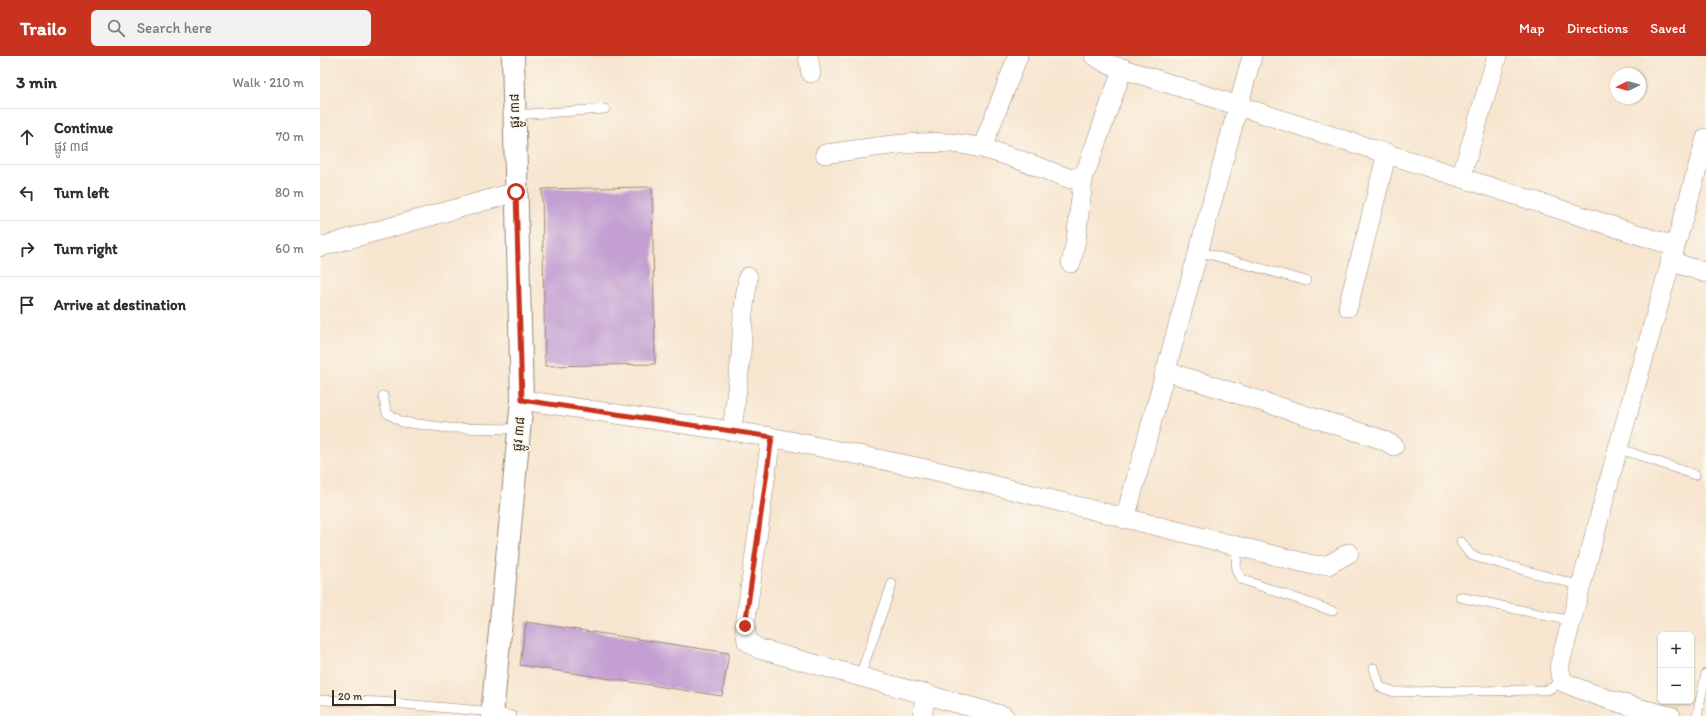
<!DOCTYPE html>
<meta charset="utf-8">
<style>
:root{--surface:#fff;--page:#f2f2f3;--text:#2b2b33;--muted:#7c7c81;--line:#e1e1e2;--accent:#c8321e}
body{margin:0;font-family:Itim,"Noto Sans Khmer",sans-serif;background:var(--page);color:var(--text)}
.controls{position:absolute;right:12px;bottom:12px;display:grid;overflow:hidden;border-radius:6px;box-shadow:0 1px 3px #0004}
.controls button{width:36px;height:36px;display:grid;place-items:center;padding:0;border:0;border-bottom:1px solid var(--line);background:var(--surface);color:var(--text);font:20px sans-serif}
.compass{position:absolute;left:1290px;top:12px;width:36px;height:36px;border-radius:50%;background:var(--surface);box-shadow:0 1px 3px #0004;rotate:265deg}
.scale{position:absolute;left:12px;bottom:10px;width:64px;box-sizing:border-box;padding-left:4px;border:2px solid #3b2a1e;border-top:0;font-size:11px;line-height:14px;white-space:nowrap;color:#3b2a1e;-webkit-text-stroke:3px #fbf7ec;paint-order:stroke}
.stop{position:absolute;width:12px;height:12px;margin:-9px;border:3px solid #c8321e;border-radius:50%;background:#fff}
.stop.end{background:#c8321e;border-color:#fff;box-shadow:0 1px 4px #0008}
.list{margin:0;padding:0;list-style:none}
h2{display:flex;justify-content:space-between;align-items:center;height:52px;margin:0;padding:0 16px;font-size:17px}
h2 small{font-size:13px;font-weight:400;color:var(--muted)}
.list li{display:grid;grid-template-columns:26px 1fr auto;gap:12px;align-items:center;box-sizing:border-box;height:56px;padding:0 16px;border-top:1px solid var(--line)}
.list b{display:block;font-size:15px;white-space:nowrap}
.list p{margin:0;font-size:13px;white-space:nowrap;color:var(--muted)}
.list em{font-size:13px;font-style:normal;color:var(--muted)}
.icon{flex:none;width:22px;height:22px;fill:none;stroke:currentColor;stroke-width:2;stroke-linecap:round;stroke-linejoin:round}
.map{position:relative;flex:none;width:1386px;height:660px;overflow:hidden}
header{display:flex;align-items:center;gap:24px;box-sizing:border-box;height:56px;padding:0 20px;background:var(--accent);color:#fff}
header strong{font-size:19px}
nav{display:flex;gap:22px;margin-inline-start:auto;font-size:14px}
.search{width:280px;height:36px;background:var(--page);display:flex;align-items:center;gap:10px;box-sizing:border-box;padding:0 14px;border-radius:6px;color:var(--muted);font-size:15px}
main{display:flex}
aside{flex:1;background:var(--surface)}
.map>svg:first-child{display:block}
</style>
<header>
<strong>Trailo</strong>
<div class="search"><svg class="icon" aria-label="search" viewBox="0 0 24 24"><circle cx="10" cy="10" r="6"/><path d="M15 15l6 6"/></svg>Search here</div>
<nav><a>Map</a><a>Directions</a><a>Saved</a></nav>
</header>
<main>
<aside>
<h2>3 min<small>Walk · 210 m</small></h2>
<ul class="list">
<li><svg class="icon" aria-label="ahead" viewBox="0 0 24 24"><path d="M12 20V5M6 11l6-6 6 6"/></svg><div><b>Continue</b><p>ផ្លូវ ៣៨</p></div><em>70 m</em></li>
<li><svg class="icon" aria-label="left" viewBox="0 0 24 24"><path d="M17 20v-9H6M10 6l-5 5 5 5"/></svg><div><b>Turn left</b></div><em>80 m</em></li>
<li><svg class="icon" aria-label="right" viewBox="0 0 24 24"><path d="M7 20v-9h11M14 6l5 5-5 5"/></svg><div><b>Turn right</b></div><em>60 m</em></li>
<li><svg class="icon" aria-label="arrive" viewBox="0 0 24 24"><path d="M6 21V4h12l-3 4 3 4H6"/></svg><div><b>Arrive at destination</b></div></li>
</ul>
</aside>
<div class="map">
<svg width="1386" height="660" viewBox="0 0 1386 660">
<rect width="100%" height="100%" fill="#fbf7ec"/>
<filter id="ink" filterUnits="userSpaceOnUse"><feTurbulence type="fractalNoise" baseFrequency=".025" numOctaves="2"/><feDisplacementMap in="SourceGraphic" scale="8" xChannelSelector="R" yChannelSelector="G"/><feConvolveMatrix kernelMatrix="1 2 1 2 8 2 1 2 1" color-interpolation-filters="sRGB"/></filter>
<filter id="wash" filterUnits="userSpaceOnUse"><feTurbulence type="fractalNoise" baseFrequency=".012" numOctaves="4" result="noise"/><feDisplacementMap in="SourceGraphic" scale="16" xChannelSelector="R" yChannelSelector="G"/><feGaussianBlur stdDeviation="0.9" result="paint"/><feColorMatrix in="noise" values="0 0 0 0 0 0 0 0 0 0 0 0 0 0 0 0 0 1.4 0 .05"/><feComposite in="paint" operator="in"/></filter>
<g filter="url(#wash)">
<rect width="100%" height="100%" fill="#f7e5cf"/>
<g id="blocks">
<!-- building -->
<g fill="#c39fd2">
<polygon points="332,131 335,308 225,310 222,133"/>
<polygon points="206,566 409,597 402,640 200,609"/>
</g>
</g>
</g>
<g filter="url(#ink)">
<use href="#blocks" fill-opacity="0" stroke="#998876" stroke-width="1"/>
<g fill="none" stroke-linecap="round" stroke-linejoin="round">
<defs>
<g id="service">
<polyline points="194,59 285,53"/>
<polyline points="878,195 986,225"/>
<polyline points="63,340 67,357 82,366 129,372 199,373"/>
<polyline points="1298,392 1375,419"/>
<polyline points="1141,486 1149,497 1153,500 1261,530"/>
<polyline points="917,490 916,514 921,523 1012,555"/>
<polyline points="1140,541 1251,565"/>
<polyline points="1054,612 1060,631 1075,636 1227,634 1243,626"/>
<polyline points="540,620 572,528"/>
<polyline points="0,644 61,646 173,656 192,660"/>
<polyline points="1377,660 1386,618"/>
</g>
<g id="minor">
<polyline points="488,0 491,17"/>
<polyline points="774,0 788,8 1354,190"/>
<polyline points="662,92 698,0"/>
<path d="M505 98C546 93 589 84 631 87 671 90 713 110 751 123 759 122 764 119 767 112L803 12"/>
<polyline points="1141,122 1177,0"/>
<polyline points="0,191 196,136"/>
<polyline points="1350,205 1386,217"/>
<polyline points="751,207 756,184 763,124 760,121"/>
<polyline points="1028,251 1067,97"/>
<polyline points="845,315 1061,383 1074,390"/>
<polyline points="202,344 451,381 621,416 993,509 1008,509 1029,497"/>
<polyline points="412,375 421,299 423,258 428,221"/>
<polyline points="451,381 425,570 427,585 439,593 684,660"/>
<polyline points="805,463 932,0"/>
<polyline points="602,660 606,637"/>
<path d="M1351 660C1314 652 1277 641 1243 626L1239 611 1298 392 1386 82"/>
</g>
<polyline id="tertiary" points="172,660 202,344 193,0"/>
</defs>
<!-- service casing -->
<use href="#service" stroke="#998876" stroke-width="10"/>
<!-- minor casing -->
<use href="#minor" stroke="#998876" stroke-width="20"/>
<!-- tertiary casing -->
<use href="#tertiary" stroke="#998876" stroke-width="24"/>
<!-- service -->
<use href="#service" stroke="#fff" stroke-width="9"/>
<!-- minor -->
<use href="#minor" stroke="#fff" stroke-width="19"/>
<!-- tertiary -->
<use href="#tertiary" stroke="#fff" stroke-width="22"/>
</g>
</g>
<g fill="none" stroke-linecap="round" stroke-linejoin="round" filter="url(#ink)">
<!-- route -->
<polyline stroke="#c8321e" stroke-width="5" points="196,136 202,344 452,381 425,570"/>
</g>
<g text-anchor="middle" stroke-width="3" stroke-linejoin="round" paint-order="stroke">
<!-- street labels -->
<g font-size="13" fill="#3b2a1e" stroke="#fbf7ec">
<text transform="translate(194 55) rotate(-91)" y="5">ផ្លូវ ៣៨</text>
<text transform="translate(198 378) rotate(-85)" y="5">ផ្លូវ ៣៨</text>
</g>
</g>
</svg>
<div class="controls">
<button>+</button>
<button>−</button>
</div>
<svg class="compass" viewBox="-18 -18 36 36"><path d="M0-13l5 13h-10z" fill="#e53935"/><path d="M0 13l5-13h-10z" fill="#7c7c81"/></svg>
<div class="scale">20 m</div>
<div class="stop" style="left:196px;top:136px"></div>
<div class="stop end" style="left:425px;top:570px"></div>
</div>
</main>
